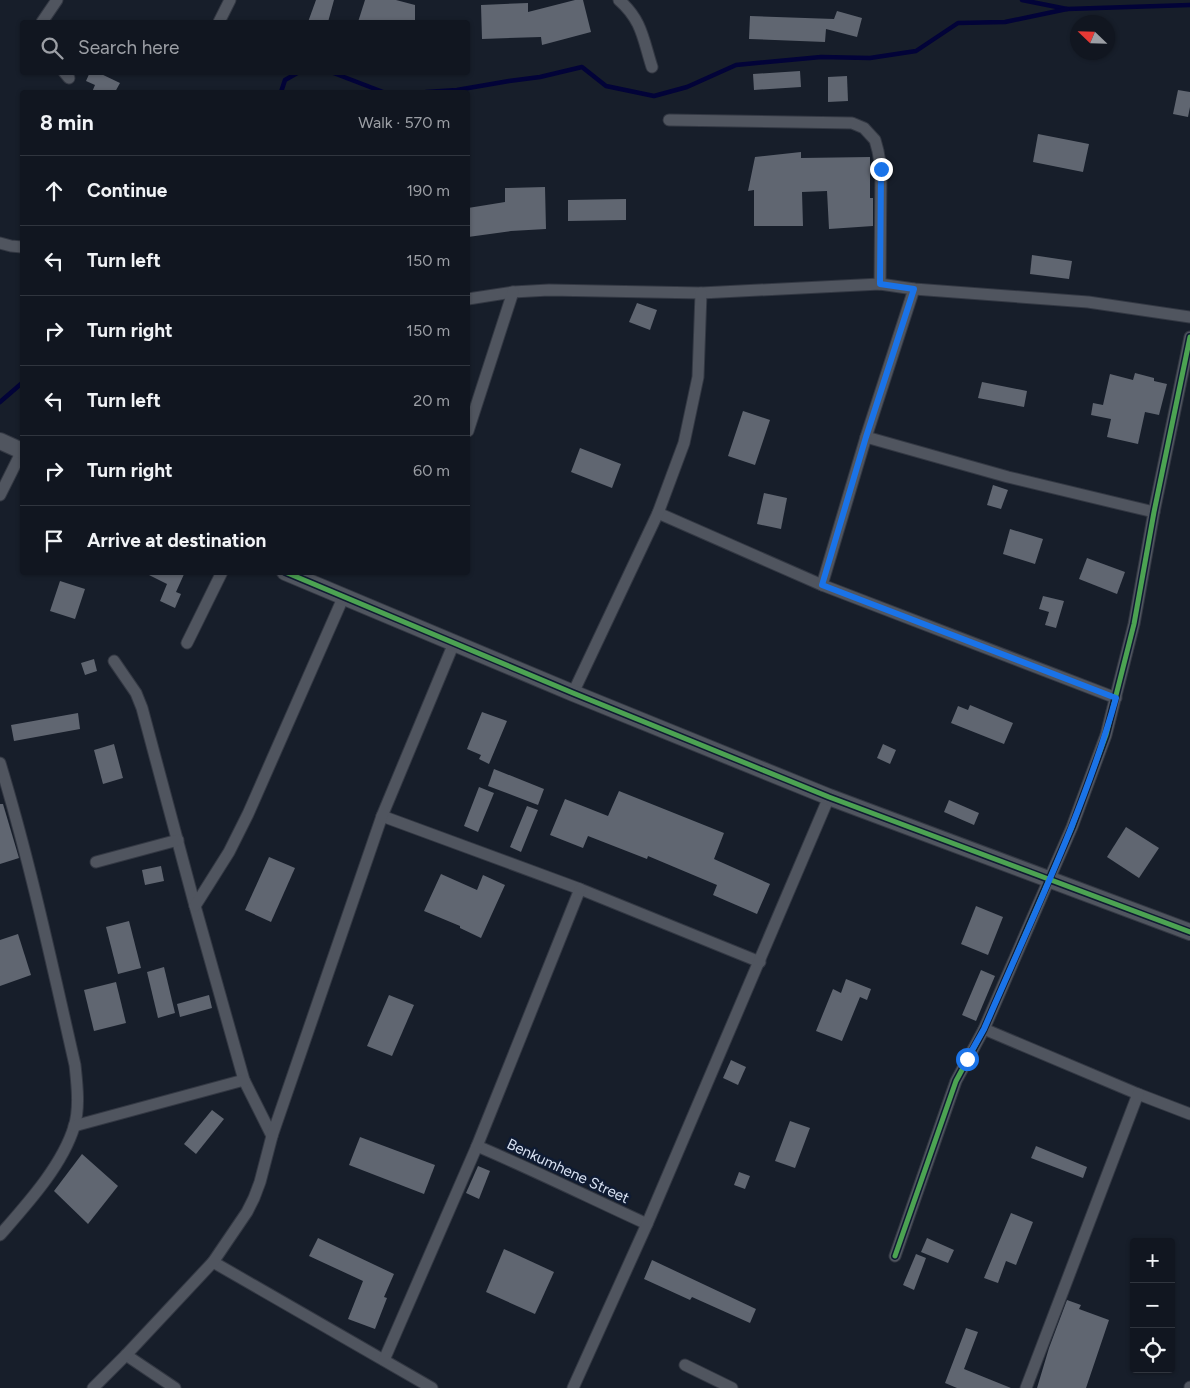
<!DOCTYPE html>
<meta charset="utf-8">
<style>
:root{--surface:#111620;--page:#1e232d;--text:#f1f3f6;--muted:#9c9fa5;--line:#30353e}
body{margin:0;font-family:Figtree,sans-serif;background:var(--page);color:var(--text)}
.controls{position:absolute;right:15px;bottom:15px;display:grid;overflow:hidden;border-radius:5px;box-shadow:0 1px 4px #0004}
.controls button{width:45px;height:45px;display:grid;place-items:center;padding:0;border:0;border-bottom:1px solid var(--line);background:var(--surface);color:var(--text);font:25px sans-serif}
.compass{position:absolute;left:1070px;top:15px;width:45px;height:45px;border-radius:50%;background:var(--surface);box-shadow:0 1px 4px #0004;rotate:293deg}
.stop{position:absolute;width:15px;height:15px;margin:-11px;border:4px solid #1a73e8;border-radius:50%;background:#fff}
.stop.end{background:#1a73e8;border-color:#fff;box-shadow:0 1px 5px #0008}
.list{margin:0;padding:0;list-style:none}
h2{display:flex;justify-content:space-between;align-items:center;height:65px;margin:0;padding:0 20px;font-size:21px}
h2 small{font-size:16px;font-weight:400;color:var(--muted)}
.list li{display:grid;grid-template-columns:32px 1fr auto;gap:15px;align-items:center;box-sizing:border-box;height:70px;padding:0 20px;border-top:1px solid var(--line)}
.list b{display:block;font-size:19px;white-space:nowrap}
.list em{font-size:16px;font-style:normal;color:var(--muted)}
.icon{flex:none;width:28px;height:28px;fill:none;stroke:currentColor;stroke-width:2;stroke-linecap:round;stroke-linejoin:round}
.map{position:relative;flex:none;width:1190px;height:1388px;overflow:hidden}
.search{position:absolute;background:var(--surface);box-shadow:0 1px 4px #0004;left:20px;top:20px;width:450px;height:55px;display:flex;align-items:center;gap:12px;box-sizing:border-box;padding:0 18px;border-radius:5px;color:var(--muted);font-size:19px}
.panel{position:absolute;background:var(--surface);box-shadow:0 1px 4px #0004;left:20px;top:90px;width:450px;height:485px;border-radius:5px}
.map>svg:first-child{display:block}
</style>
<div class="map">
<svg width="1190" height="1388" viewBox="0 0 1190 1388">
<rect width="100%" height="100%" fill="#171e2a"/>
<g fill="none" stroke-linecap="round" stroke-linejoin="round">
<!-- stream -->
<g stroke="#020338" stroke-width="4.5">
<polyline points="1022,0 1067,9 1190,5"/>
<polyline points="331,72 383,92"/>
<polyline points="281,92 285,80 299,72"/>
<polyline points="426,92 457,90 509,81 540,77 582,67 606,86 654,96 687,87 736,65 821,57 870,58 916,51 958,23 1005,22 1067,9"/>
<polyline points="0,402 22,383"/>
</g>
</g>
<!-- building -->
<g fill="#606671">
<polygon points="316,0 334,0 328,22 308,22"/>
<polygon points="365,0 396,0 415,5 415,22 358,22"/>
<polygon points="575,0 583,0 591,32 542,45 541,37 482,39 481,5 528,3 528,12"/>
<polygon points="837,11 862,18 857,37 826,29 825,42 749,39 750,16 834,19"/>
<polygon points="800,71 801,87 754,90 753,74"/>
<polygon points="90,72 97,72 120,83 115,92 92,92 95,85 86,81"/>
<polygon points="847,76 848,101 828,102 828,77"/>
<polygon points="1178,90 1190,92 1190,107 1188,117 1173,114"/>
<polygon points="1038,134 1089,144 1083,172 1033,162"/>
<polygon points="801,152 801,158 870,157 870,198 873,198 873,226 829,229 827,191 802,192 803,226 754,226 754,190 748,191 755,157"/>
<polygon points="545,187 546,229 511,231 468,237 468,208 505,202 505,188"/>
<polygon points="626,199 626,220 568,221 568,200"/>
<polygon points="1032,255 1072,261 1069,279 1030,274"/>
<polygon points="637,303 657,310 650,330 629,322"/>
<polygon points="1135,373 1154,378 1154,381 1167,384 1159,415 1145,412 1138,444 1107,437 1111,419 1091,415 1093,403 1103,405 1110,374 1133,380"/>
<polygon points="982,382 1027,391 1024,407 978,398"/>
<polygon points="743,411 770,420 755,465 728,456"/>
<polygon points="580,448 621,464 612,488 571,472"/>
<polygon points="993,485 1008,490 1001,509 987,505"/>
<polygon points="764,493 787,498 781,529 757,524"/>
<polygon points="1010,529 1043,539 1035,564 1003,554"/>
<polygon points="1087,558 1125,572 1117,594 1079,579"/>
<polygon points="143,572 185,572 176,592 181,594 175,608 160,601 167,584"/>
<polygon points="60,581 85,589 75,619 50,611"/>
<polygon points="1043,596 1064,601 1056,628 1045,625 1049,612 1039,609"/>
<polygon points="94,659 97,671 85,675 81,663"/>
<polygon points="970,705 1013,723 1004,744 951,723 958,706 968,710"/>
<polygon points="482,712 507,721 489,764 479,759 481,755 467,749"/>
<polygon points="78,713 80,729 14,741 11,725"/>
<polygon points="114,744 123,778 103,784 94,750"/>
<polygon points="883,744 896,750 890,764 877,758"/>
<polygon points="494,769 544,789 538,805 488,786"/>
<polygon points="479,787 494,793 478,832 464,826"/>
<polygon points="619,791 724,833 714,859 770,884 757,914 713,895 717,885 648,856 647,859 588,836 583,848 550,835 565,799 608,816"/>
<polygon points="949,800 979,813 974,825 944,812"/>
<polygon points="0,804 3,804 19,858 0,864"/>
<polygon points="527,806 538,810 521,852 510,847"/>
<polygon points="1126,827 1159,848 1139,878 1107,857"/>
<polygon points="269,857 295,868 271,922 245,910"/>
<polygon points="161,866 164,881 145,885 142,870"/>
<polygon points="441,874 477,890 483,875 505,885 481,938 460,928 460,926 424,911"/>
<polygon points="976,906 1003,917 988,955 961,944"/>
<polygon points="129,921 141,968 118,974 106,927"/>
<polygon points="18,934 31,975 0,986 0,940"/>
<polygon points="164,967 175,1013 158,1018 147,972"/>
<polygon points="981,970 995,976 976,1021 962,1015"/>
<polygon points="846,979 871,989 867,1000 860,997 842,1041 816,1031 833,989 841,993"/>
<polygon points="116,982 126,1023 94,1031 84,990"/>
<polygon points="209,995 212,1008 180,1017 177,1004"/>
<polygon points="389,995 414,1005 392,1056 367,1046"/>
<polygon points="731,1060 746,1067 738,1085 723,1078"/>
<polygon points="212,1110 224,1119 196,1154 184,1144"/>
<polygon points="790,1121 810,1128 795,1168 775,1161"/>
<polygon points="360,1137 435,1165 424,1194 349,1165"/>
<polygon points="1036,1146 1087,1167 1083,1178 1031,1158"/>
<polygon points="82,1154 118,1186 88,1224 54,1191"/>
<polygon points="478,1166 490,1171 479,1199 466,1193"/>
<polygon points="739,1172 750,1176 745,1189 734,1185"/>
<polygon points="1011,1213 1033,1222 1016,1265 1006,1261 998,1283 984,1278"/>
<polygon points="318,1238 394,1274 384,1297 387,1298 375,1329 348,1319 363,1281 309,1256"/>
<polygon points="927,1238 954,1250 948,1263 921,1252"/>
<polygon points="504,1249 554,1272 535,1314 486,1292"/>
<polygon points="916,1254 926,1258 914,1290 903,1285"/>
<polygon points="652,1260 756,1309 750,1323 692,1297 690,1300 644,1279"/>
<polygon points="1067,1300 1081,1305 1079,1309 1109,1320 1086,1388 1037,1388 1049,1348"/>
<polygon points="966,1328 978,1332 964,1369 1011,1388 957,1388 945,1383"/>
</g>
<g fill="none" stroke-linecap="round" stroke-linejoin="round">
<defs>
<g id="street">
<path d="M619 0C642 20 643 39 652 67"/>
<polyline points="42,22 57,0"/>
<polyline points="219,22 230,0"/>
<polyline points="64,72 69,78"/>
<polyline points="669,120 852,123 864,128 875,140 878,151 881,169 880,284"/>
<polyline points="0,243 11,246 22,247"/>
<polyline points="468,299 513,292 549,290 701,293 880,284 914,289 1088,302 1190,317"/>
<polyline points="468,431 513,292"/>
<polyline points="866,437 1008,477 1154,512"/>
<polyline points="0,495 22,451"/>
<polyline points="658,513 822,585 1116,698"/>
<polyline points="822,585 866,437 914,289"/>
<polyline points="187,643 222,572"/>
<polyline points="114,661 136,693 142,708 195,906 244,1080 272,1136"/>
<polyline points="573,693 658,513 684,443 698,377 701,293"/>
<path d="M0 763C30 862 52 964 75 1065 77 1084 80 1108 74 1127 62 1166 27 1204 0 1235"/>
<polyline points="382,816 580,889 760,962"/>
<polyline points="96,862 178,840"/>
<polyline points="195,906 229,852 248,814 343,598"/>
<polyline points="984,1029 1138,1094 1190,1114"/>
<polyline points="74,1126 244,1080"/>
<path d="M477 1146C534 1170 590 1198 647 1224"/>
<polyline points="895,1256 956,1081 984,1029 1072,827 1106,735 1134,624 1154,512 1190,337"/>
<polyline points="213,1262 432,1388"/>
<polyline points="126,1355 175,1388"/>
<polyline points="384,1360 477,1146 580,889"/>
<polyline points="685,1365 732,1388"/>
<polyline points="93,1388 126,1355 213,1262 247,1212 254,1198 260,1182 272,1136 382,816 454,643"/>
<polyline points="573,1388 647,1224 829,797"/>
<polyline points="1026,1388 1138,1094"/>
<polyline points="1190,1388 1190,1387"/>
</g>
<g id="secondary">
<polyline points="0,441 22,451"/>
<polyline points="285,572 573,693 829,797 1190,932"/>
</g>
</defs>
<!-- street casing -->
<use href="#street" stroke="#333843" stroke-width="13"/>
<!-- secondary casing -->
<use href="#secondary" stroke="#333843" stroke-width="18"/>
<!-- street -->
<use href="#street" stroke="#50555f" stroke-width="11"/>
<!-- secondary -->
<use href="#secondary" stroke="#50555f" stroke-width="16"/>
<defs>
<g id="cycleway">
<polyline points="285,572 573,693 829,797 1190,932"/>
<polyline points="895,1256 956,1081 984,1029 1072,827 1106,735 1134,624 1154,512 1190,337"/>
</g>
</defs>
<!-- cycleway casing -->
<use href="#cycleway" stroke="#0f1b32" stroke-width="8"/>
<!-- cycleway -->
<use href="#cycleway" stroke="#4ca352" stroke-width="5"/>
</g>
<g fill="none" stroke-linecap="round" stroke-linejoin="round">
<!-- route -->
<path stroke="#1a73e8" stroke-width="6" d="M881 169 880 284 914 289 866 437 822 585 1116 698C1084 812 1031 920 984 1029L967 1059"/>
</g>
<g text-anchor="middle" stroke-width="5" stroke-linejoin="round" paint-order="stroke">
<!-- street labels -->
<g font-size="15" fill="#d9e2f2" stroke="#0f1b32">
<text transform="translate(568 1171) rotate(25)" y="5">Benkumhene Street</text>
</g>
</g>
</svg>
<div class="controls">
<button>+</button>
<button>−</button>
<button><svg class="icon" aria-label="locate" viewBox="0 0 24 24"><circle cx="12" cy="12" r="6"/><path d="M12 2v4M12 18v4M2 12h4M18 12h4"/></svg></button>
</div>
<svg class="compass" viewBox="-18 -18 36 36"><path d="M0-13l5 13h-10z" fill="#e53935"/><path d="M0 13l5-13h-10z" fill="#9c9fa5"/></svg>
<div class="stop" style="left:967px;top:1059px"></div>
<div class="stop end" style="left:881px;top:169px"></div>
<div class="search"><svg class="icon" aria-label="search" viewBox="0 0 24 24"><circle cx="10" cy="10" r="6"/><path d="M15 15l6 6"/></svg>Search here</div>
<section class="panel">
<h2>8 min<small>Walk · 570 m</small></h2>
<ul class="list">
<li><svg class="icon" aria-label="ahead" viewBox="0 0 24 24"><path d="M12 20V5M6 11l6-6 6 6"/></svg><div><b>Continue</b></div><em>190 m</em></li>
<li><svg class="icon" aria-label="left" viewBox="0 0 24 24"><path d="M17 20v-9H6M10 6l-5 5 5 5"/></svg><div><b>Turn left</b></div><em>150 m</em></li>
<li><svg class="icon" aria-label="right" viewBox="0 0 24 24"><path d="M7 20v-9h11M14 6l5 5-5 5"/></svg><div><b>Turn right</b></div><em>150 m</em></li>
<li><svg class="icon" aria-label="left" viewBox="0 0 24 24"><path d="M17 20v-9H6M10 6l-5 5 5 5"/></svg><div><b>Turn left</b></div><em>20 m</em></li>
<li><svg class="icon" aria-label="right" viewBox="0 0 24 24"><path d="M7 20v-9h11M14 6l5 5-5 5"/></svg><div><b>Turn right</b></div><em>60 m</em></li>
<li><svg class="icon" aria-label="arrive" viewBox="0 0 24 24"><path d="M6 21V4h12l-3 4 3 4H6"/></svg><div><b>Arrive at destination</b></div></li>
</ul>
</section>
</div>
